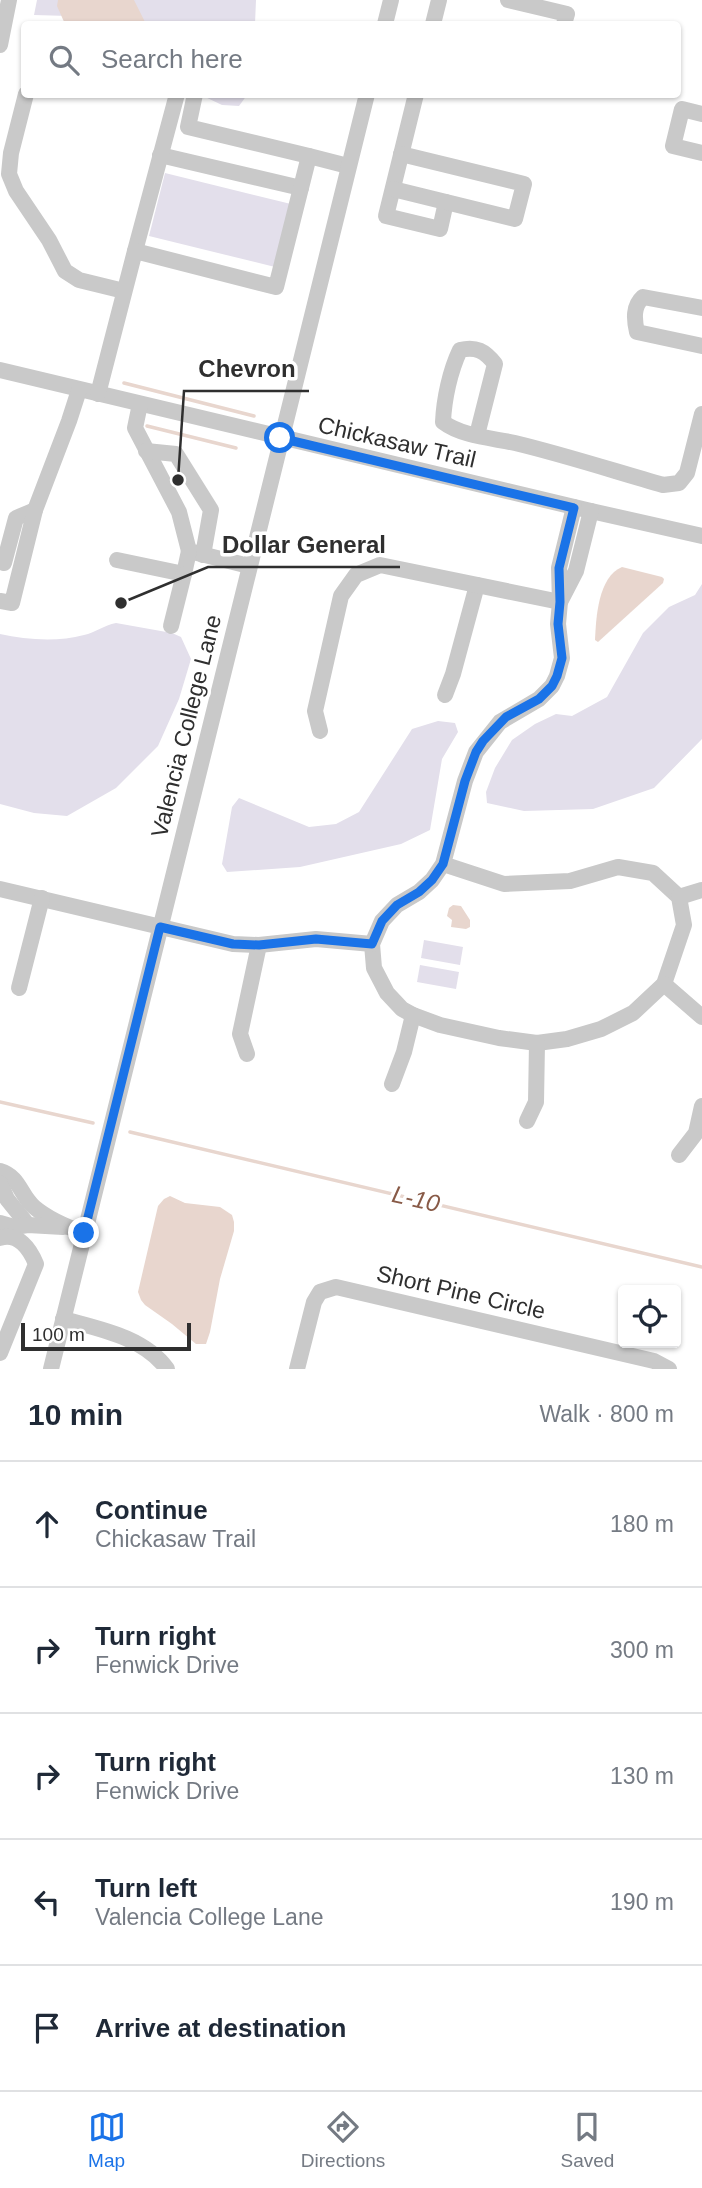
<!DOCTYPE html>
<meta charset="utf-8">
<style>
:root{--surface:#fff;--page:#f2f2f3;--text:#1f2937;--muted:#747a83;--line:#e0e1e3;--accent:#1a73e8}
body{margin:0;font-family:Arial,sans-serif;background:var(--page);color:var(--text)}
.controls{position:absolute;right:21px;bottom:21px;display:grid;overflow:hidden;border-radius:7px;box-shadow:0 2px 5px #0004}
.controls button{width:63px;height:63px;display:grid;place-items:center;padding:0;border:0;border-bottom:2px solid var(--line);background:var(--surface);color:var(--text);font:35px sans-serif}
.scale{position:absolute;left:21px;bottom:18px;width:170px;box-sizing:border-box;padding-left:7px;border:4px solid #2f2f2f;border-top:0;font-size:19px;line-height:24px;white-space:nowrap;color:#2f2f2f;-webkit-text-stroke:5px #fff;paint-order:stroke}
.stop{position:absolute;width:21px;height:21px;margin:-16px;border:5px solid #1a73e8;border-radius:50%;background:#fff}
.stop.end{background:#1a73e8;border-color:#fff;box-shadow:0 2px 7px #0008}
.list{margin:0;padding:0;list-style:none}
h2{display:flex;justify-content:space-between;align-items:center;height:91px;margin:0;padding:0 28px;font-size:30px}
h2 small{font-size:23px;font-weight:400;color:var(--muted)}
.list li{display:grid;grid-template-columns:46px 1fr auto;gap:21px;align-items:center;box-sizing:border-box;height:126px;padding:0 28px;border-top:2px solid var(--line)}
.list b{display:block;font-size:26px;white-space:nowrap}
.list p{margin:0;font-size:23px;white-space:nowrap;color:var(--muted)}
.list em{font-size:23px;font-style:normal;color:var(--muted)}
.icon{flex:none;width:38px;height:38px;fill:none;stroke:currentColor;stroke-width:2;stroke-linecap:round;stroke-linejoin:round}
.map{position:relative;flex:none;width:702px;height:1369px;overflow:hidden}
.search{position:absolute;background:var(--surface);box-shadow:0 2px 5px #0004;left:21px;right:21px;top:21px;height:77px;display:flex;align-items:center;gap:18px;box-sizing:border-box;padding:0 24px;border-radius:7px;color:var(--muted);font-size:26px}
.sheet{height:721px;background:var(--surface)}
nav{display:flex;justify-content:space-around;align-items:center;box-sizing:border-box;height:98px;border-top:2px solid var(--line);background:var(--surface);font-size:19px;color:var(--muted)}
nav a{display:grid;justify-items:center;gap:4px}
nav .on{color:var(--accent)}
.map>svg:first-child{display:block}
</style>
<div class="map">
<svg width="702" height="1369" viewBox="0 0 702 1369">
<rect width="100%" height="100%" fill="#fff"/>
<!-- green -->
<g fill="#e3dfeb">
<polygon points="37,0 256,0 255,24 86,24 69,16 34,15"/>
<polygon points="201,95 247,95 239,106 222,105"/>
<polygon points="165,173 291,204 275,267 149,236"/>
<polygon points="702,584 702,739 654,788 593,809 524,811 487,803 486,792 495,768 512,740 535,724 556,714 572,716 607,697 643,633 669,607 695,595"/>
<path d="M116 623 172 633 181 637 191 659 179 699 158 746 116 788 67 816 34 813 0 804V634C27 640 58 642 84 635 95 633 104 625 116 623Z"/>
<polygon points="438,721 455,723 458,732 442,759 430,830 401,844 300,867 227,872 222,864 232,807 239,798 309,827 336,824 359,812 412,729"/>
<polygon points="424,940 463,947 460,965 421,958"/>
<polygon points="420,965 459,972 456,989 417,982"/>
</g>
<!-- water -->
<g fill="#e8d6ce">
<polygon points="58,0 134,0 146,24 65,24 57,6"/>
<path d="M622 567 662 577 664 579 663 583 598 642 595 640C596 618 598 577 622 567Z"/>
<polygon points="453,905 461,906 470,920 470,927 466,929 451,927 452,920 447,916 449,908"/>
<polygon points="170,1196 185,1203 220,1207 232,1215 234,1222 234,1231 220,1279 210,1332 206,1344 196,1344 172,1324 145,1305 141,1300 138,1292 158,1206 164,1199"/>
</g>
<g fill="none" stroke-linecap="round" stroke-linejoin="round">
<!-- stream -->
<g stroke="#e8d6ce" stroke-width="3.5">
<polyline points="124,383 254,416"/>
<polyline points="147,426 236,448"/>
<polyline points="0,1102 93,1123"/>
<polyline points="130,1132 702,1267"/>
</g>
<!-- minor -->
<g stroke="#c9c9c9" stroke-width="16">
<polyline points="508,0 567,14 564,24"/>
<polyline points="385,24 391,0"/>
<polyline points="433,24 439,0"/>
<polyline points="0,45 9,0"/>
<polyline points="26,94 11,153 9,174 16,191 49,240 65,271 79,280 124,291"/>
<polyline points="195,94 188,127 309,156"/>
<polyline points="416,94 386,216 440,229 446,202"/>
<polyline points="702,114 682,109 673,146 702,153"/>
<polyline points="160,155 301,188"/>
<polyline points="393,189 515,219 524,184 401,154"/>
<polyline points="135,251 177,94"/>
<path d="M702 308 643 297C633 306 634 319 637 332L702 346"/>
<polyline points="0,370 591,511 702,536"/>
<polyline points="98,394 135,251 276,287 309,156 348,166"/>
<polyline points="140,404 135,428 179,512 189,551 249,566"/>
<path d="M477 435 495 364C485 351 476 346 460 350 450 371 444 399 443 422 461 436 492 438 515 443 565 455 614 471 663 485L679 483 687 473 702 414"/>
<polyline points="146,451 176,454 211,510 203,555"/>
<polyline points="117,560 184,574 189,551"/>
<polyline points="4,563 16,518 35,510"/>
<polyline points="561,600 576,571 591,511"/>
<polyline points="0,601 12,603 35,510 69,421 79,390"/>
<polyline points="171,626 184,574"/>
<polyline points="445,695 453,674 477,585"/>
<polyline points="320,731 315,711 341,596 356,575 380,565 560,602"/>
<polyline points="443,864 504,884 570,881 618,867 653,873 679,897 684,925 664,984 633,1013 601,1029 567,1039 537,1043 499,1038 440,1025 413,1015 402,1009 387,993 374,968 372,944 382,921 397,905 419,892 432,880 443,864 465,781 476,752 500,722 539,699 552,686 557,676 562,658 558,624 560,602 559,568 574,507"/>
<polyline points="0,889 233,944 259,945 316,939 372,944"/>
<polyline points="679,897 702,890"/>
<polyline points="664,984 702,1017"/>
<polyline points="19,988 42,898"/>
<polyline points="247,1054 240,1034 259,945"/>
<polyline points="392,1084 404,1052 413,1015"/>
<polyline points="527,1121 536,1102 537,1043"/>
<polyline points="679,1155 696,1133 702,1106"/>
<path d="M0 1171C20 1177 20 1195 34 1207 48 1219 67 1227 84 1233"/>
<polyline points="0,1183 7,1199 28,1225"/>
<polyline points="0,1223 14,1227 28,1225 63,1227"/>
<path d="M0 1238C18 1232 30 1249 36 1264L0 1353"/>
<path d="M63 1319C99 1329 144 1337 167 1369"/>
<polyline points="51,1369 367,94"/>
<polyline points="297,1369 314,1302 320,1292 336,1287 654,1361 669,1369"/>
</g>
</g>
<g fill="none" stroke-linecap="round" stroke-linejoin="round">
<!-- route -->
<polyline stroke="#1a73e8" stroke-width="9" points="84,1233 160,927 233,944 259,945 316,939 372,944 382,921 397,905 419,892 432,880 443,864 465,781 476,752 483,741 506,717 539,699 552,686 557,676 562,658 558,624 560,602 559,568 574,508 280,438"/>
</g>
<g text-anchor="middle" stroke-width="7" stroke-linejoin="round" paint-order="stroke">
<!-- street labels -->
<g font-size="23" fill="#2f2f2f" stroke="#fff">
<text transform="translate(397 442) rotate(13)" y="8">Chickasaw Trail</text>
<text transform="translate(186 726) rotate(-76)" y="8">Valencia College Lane</text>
<text transform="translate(461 1292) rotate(13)" y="8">Short Pine Circle</text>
</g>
<!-- water labels -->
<g font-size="24" font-style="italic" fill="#885a47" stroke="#fff">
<text transform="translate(416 1199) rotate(13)" y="8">L-10</text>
</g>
</g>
<!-- callouts -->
<path fill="none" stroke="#2f2f2f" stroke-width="2.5" d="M178 480L184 391H309M121 603L208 567H400"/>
<g fill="#2f2f2f" stroke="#fff" stroke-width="2.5">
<circle cx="178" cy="480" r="7"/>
<circle cx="121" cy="603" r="7"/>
</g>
<g font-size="24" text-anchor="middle" font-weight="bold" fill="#2f2f2f" stroke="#fff" stroke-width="7" stroke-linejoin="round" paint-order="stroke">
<text x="247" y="377">Chevron</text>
<text x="304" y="553">Dollar General</text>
</g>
</svg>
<div class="controls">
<button><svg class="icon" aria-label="locate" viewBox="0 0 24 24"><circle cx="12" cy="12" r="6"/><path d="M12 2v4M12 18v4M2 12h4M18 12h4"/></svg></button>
</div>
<div class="scale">100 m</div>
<div class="stop" style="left:280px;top:438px"></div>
<div class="stop end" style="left:84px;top:1233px"></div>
<div class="search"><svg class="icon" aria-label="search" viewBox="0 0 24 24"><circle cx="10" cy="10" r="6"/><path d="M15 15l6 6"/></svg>Search here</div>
</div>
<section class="sheet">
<h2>10 min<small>Walk · 800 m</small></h2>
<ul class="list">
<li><svg class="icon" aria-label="ahead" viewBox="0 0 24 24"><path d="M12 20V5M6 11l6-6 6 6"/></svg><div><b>Continue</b><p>Chickasaw Trail</p></div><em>180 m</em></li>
<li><svg class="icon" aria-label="right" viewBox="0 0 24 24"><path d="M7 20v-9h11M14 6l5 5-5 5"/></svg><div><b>Turn right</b><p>Fenwick Drive</p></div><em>300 m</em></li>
<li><svg class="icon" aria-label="right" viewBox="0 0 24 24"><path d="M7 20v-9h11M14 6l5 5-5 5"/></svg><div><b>Turn right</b><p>Fenwick Drive</p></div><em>130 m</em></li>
<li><svg class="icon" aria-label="left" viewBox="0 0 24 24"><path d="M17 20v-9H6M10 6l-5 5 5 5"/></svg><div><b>Turn left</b><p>Valencia College Lane</p></div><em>190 m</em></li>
<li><svg class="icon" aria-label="arrive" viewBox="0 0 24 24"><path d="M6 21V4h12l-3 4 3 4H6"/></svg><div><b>Arrive at destination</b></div></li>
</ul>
</section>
<nav>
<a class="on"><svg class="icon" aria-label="map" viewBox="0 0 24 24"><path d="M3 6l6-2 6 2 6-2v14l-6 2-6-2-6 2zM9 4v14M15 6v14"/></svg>Map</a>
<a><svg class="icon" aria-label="directions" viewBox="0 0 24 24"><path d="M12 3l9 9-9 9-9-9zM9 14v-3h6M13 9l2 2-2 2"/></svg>Directions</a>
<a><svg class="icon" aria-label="saved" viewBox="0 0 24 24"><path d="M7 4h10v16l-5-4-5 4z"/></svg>Saved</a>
</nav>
